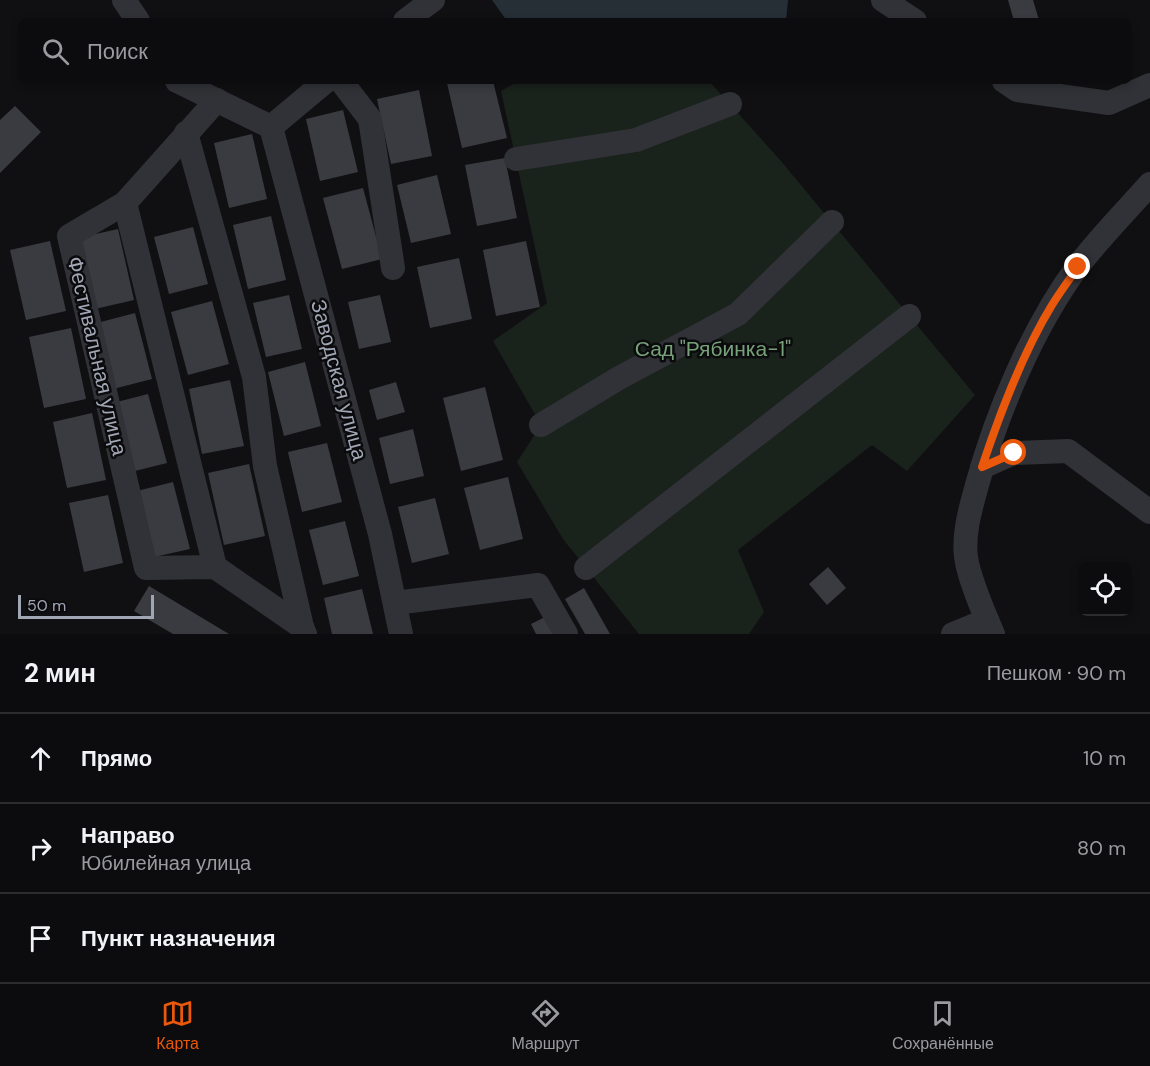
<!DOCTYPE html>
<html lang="ru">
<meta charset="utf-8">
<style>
:root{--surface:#0c0c0e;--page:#151517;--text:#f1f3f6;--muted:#9a9b9e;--line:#2c2c2e;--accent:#ea580c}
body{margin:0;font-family:"DM Sans",sans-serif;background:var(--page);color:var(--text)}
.controls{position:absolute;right:18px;bottom:18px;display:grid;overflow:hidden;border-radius:9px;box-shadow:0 3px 9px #0003}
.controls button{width:54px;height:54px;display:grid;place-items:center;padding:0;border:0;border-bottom:2px solid var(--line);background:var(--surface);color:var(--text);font:30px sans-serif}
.scale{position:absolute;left:18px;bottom:15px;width:136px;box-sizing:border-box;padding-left:6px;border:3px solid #a0a6b4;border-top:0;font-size:16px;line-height:21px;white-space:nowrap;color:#a0a6b4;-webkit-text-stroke:4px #0b0b0d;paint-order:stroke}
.stop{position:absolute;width:18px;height:18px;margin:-14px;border:4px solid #ea580c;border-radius:50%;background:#fff}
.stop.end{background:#ea580c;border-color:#fff;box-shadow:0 2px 6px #0008}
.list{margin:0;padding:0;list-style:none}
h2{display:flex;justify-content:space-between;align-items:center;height:78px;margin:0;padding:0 24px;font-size:26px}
h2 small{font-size:20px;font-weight:400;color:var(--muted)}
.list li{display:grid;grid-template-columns:39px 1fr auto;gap:18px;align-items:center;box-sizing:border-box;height:90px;padding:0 24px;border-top:2px solid var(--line)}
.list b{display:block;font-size:22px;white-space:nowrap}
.list p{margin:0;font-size:20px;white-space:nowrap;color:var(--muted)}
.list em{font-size:20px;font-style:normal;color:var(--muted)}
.icon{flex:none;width:33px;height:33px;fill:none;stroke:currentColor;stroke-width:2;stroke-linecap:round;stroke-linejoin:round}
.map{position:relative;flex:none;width:1150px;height:634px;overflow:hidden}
.search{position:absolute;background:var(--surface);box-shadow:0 3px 9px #0003;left:18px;right:18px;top:18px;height:66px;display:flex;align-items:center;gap:15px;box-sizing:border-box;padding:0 21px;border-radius:9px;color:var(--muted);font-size:22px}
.sheet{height:348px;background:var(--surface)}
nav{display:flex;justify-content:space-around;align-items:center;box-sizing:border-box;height:84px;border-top:2px solid var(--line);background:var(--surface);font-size:16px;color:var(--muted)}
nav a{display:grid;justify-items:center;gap:3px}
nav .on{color:var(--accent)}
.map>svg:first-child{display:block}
</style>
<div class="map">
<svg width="1150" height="634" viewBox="0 0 1150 634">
<rect width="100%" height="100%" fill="#101012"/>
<!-- green -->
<polygon fill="#1a221c" points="519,81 709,81 781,161 975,395 907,471 872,445 738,550 764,612 749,634 639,634 563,539 517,462 541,425 493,341 547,303 501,91"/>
<!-- water -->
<polygon fill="#262f36" points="492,0 788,0 786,21 507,21"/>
<!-- building -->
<g fill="#3a3b40">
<polygon points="1008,0 1033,0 1039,20 1014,21"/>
<polygon points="454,81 493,81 507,138 462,148 447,83"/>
<polygon points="419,90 432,156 391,164 377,99"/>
<polygon points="15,106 41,132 0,173 0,120"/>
<polygon points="343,110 358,172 320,181 306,119"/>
<polygon points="252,134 267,199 229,208 214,143"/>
<polygon points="505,158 517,218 477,226 465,165"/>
<polygon points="437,175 451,234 411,243 397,185"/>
<polygon points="363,188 382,259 342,269 323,198"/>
<polygon points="271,216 286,280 248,289 233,225"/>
<polygon points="193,227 208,284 169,294 154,237"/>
<polygon points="118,229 134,300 95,309 78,238"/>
<polygon points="50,241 66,311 26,320 10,250"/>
<polygon points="526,241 540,307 496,316 483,250"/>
<polygon points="459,258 472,319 430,328 417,267"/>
<polygon points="289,295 302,349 266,357 253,303"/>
<polygon points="380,295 391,342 359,349 348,302"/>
<polygon points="212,301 229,364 188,375 171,312"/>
<polygon points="135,313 152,379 113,389 97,323"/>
<polygon points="71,328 86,399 44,408 29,337"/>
<polygon points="305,362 321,426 284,436 268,372"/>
<polygon points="230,380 244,446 202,454 189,389"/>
<polygon points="396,382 405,412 377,420 369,390"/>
<polygon points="485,387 503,460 461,471 443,398"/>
<polygon points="148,394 167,463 131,472 113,403"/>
<polygon points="92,413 106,480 67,488 53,422"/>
<polygon points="413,429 424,476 390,484 379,438"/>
<polygon points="327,443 342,502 302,512 288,452"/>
<polygon points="249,464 265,536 224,545 208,473"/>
<polygon points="508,477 523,539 480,550 464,488"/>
<polygon points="173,482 190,549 154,557 137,491"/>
<polygon points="108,495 123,563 84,572 69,503"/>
<polygon points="435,498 449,554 412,563 398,507"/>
<polygon points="345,521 359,576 323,585 309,530"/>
<polygon points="828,567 846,588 827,605 809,584"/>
<polygon points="149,586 229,634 173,634 134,611"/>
<polygon points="584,588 610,634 585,634 565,599"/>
<polygon points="362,589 373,634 332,634 324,598"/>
<polygon points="547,616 555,634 536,634 531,624"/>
</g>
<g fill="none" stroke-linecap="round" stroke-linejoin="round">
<!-- minor -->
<g stroke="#313237" stroke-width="24">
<polyline points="124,0 138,21"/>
<polyline points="883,0 915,21"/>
<polyline points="405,21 433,0"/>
<polyline points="177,81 271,127"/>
<polyline points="341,81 370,119 393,268"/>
<polyline points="1004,81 1017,90 1109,103 1150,85"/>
<polyline points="217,100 125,203 69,236 146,568 215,567 302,627 305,634"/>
<polyline points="271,127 380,534 401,634"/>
<polyline points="271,127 326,81"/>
<polyline points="186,133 254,377 265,466 302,627"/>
<polyline points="516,159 636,140 730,104"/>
<polyline points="125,203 215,567"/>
<polyline points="541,425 619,378 738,314 832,222"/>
<polyline points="982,467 1014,453 1068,451 1150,512"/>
<polyline points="586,568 909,316"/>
<polyline points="395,603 538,585 566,634"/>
<polyline points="953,634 987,620"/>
<path d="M993 634C984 613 969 579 966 557 963 533 971 507 977 485 997 412 1033 327 1078 266 1100 237 1126 211 1150 184"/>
</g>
</g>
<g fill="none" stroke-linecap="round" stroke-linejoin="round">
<!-- route -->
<path stroke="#ea580c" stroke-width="8" d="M1014 453 982 467C1000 413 1022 354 1052 305 1060 292 1069 280 1078 267"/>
</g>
<g text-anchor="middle" stroke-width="5" stroke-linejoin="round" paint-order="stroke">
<!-- park labels -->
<g font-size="21" fill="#76a179" stroke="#0b0b0d">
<text x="713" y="356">Сад "Рябинка-1"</text>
</g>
<!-- street labels -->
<g font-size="21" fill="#a0a6b4" stroke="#0b0b0d">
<text transform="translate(97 356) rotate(77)" y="7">Фестивальная улица</text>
<text transform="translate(339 380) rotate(75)" y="7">Заводская улица</text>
</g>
</g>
</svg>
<div class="controls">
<button><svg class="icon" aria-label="locate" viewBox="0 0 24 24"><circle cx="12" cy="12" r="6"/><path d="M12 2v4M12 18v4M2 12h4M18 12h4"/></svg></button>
</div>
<div class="scale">50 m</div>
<div class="stop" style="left:1014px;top:453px"></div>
<div class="stop end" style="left:1078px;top:267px"></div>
<div class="search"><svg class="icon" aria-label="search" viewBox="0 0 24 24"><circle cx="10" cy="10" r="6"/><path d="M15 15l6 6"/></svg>Поиск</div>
</div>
<section class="sheet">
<h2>2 мин<small>Пешком · 90 m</small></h2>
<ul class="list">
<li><svg class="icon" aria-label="ahead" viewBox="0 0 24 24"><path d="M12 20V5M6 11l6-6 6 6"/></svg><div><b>Прямо</b></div><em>10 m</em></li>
<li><svg class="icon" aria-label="right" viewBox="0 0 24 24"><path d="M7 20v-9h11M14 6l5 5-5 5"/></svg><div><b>Направо</b><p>Юбилейная улица</p></div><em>80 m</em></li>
<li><svg class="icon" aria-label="arrive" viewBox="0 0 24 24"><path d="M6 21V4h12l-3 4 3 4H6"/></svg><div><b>Пункт назначения</b></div></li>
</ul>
</section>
<nav>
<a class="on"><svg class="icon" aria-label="map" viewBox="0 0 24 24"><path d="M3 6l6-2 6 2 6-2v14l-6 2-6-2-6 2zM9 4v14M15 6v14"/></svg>Карта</a>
<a><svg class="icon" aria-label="directions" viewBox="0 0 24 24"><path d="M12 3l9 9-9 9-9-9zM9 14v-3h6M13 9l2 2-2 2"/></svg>Маршрут</a>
<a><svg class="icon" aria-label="saved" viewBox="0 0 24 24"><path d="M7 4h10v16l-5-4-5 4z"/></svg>Сохранённые</a>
</nav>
